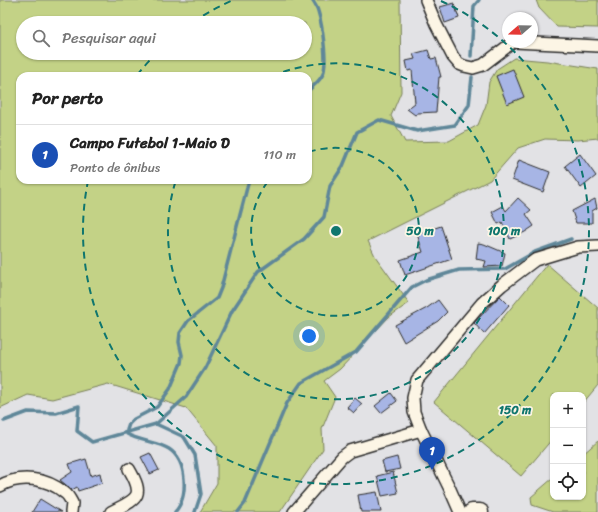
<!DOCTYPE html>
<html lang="pt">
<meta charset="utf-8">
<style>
:root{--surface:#fff;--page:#f6f6f6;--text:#222;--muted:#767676;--line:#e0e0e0;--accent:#111827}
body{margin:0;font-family:Sriracha,sans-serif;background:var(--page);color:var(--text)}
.controls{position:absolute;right:12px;bottom:12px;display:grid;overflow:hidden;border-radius:8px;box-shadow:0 1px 3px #0004}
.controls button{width:36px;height:36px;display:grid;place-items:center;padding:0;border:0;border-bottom:1px solid var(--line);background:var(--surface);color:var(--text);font:20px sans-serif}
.compass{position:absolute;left:502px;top:12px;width:36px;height:36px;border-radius:50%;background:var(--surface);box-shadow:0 1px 3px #0004;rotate:250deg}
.you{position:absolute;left:309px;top:336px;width:14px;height:14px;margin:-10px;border:3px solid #fff;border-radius:50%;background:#1a73e8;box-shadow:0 0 0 6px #1a73e833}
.badge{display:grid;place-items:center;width:26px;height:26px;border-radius:50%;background:var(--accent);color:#fff;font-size:13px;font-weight:700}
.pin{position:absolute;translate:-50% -33px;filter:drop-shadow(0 1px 2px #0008)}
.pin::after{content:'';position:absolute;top:21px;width:14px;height:12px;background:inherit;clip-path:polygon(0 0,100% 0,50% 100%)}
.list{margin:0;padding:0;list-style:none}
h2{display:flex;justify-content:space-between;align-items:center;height:52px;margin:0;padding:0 16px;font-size:17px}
h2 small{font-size:13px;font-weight:400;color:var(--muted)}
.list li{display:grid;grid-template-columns:26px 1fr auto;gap:12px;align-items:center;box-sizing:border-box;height:60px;padding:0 16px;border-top:1px solid var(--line)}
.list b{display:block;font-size:15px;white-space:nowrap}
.list p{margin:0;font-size:13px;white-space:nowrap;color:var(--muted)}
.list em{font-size:13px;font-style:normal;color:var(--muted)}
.icon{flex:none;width:22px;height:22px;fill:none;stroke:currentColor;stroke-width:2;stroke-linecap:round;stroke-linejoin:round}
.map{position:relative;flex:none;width:598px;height:512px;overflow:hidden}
.search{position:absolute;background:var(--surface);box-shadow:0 1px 3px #0004;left:16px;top:16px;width:296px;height:44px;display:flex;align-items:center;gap:10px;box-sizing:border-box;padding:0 14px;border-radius:22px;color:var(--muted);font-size:15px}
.panel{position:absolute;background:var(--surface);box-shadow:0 1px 3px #0004;left:16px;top:72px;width:296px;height:112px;border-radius:12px}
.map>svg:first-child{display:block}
</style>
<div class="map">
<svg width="598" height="512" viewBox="0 0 598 512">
<rect width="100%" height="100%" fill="#e2e2e5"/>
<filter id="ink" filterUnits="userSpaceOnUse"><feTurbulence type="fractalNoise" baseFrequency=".025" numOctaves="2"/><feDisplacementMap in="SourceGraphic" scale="8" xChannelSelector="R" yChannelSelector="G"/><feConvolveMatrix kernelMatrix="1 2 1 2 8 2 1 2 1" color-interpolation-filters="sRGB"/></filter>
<g filter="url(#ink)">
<!-- green -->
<g fill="#c3d286" stroke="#777e58" fill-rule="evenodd">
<path d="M0 0H400L401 92 391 116 405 142 449 141 478 125 486 105 489 82 497 69 514 58 547 61 598 69V138L578 140 545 139 518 148 490 180 368 241 375 256 409 303 389 317 340 369 324 381 335 397 322 429 323 449 280 512H200L217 483V446L186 408 108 384 52 399 28 395 0 408ZM23 23H305V53H23ZM20 76H308V180H20Z"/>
<polygon points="536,0 598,0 598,28 557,27 539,8"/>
<polygon points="547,264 598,308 598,385 583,403 583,395 553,395 553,438 521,476 434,402"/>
<polygon points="598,441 598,512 553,512 532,505 531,497 553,478 553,497 583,497 583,454"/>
</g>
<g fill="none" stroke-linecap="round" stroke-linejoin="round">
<!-- stream -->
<g stroke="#5f8799" stroke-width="3.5">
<polyline points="471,56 474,6 479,0"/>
<path d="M308 91C313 86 320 81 323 74 328 62 322 24 318 11 317 7 314 3 312 0"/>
<polyline points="4,421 28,412 56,413 79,406 77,431 92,442 156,424 186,397 205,368 232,311 258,272 304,239 324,217 330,186 343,166 357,132 379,120 417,131 455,125 469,105 472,77"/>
<polyline points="156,424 184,437 195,455 201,494 195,512"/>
<polyline points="127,430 129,424 134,419 157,407 170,389 181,363 182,355 179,342 180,333 188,321 217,298 221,288 249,180"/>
<path d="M127 434C139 441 158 442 169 449 187 461 189 496 175 512"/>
<polyline points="238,512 245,503 287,403 301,383 356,352 412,287 426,280 459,270 505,269 535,252 571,239"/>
</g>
</g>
<!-- building -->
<g fill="#a7b5e5" stroke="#2b2b2b">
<polygon points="454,3 459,18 445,23 440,7"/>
<polygon points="428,50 431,59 436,58 441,77 439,77 436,112 418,113 415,115 407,109 415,103 412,70 408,71 406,61 415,59 413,54"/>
<polygon points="513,69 524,97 507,104 496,76"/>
<polygon points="580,154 596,176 581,188 565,166"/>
<polygon points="519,160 550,172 543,192 512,180"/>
<polygon points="518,198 531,210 526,214 534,226 525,232 510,239 502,222 498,224 492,212 503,206 506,211"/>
<polygon points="595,199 597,208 592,211 592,223 576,223 572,211"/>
<polygon points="441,226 452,259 405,275 400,260 423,252 417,234"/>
<polygon points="478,243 484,244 505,253 502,266 484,267 486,261 476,259"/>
<polygon points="500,296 509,305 484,334 474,323"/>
<polygon points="438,300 447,312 438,321 404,342 395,325 427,308"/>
<polygon points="391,393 397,401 381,413 375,406"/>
<polygon points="355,398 362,404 354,413 347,407"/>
<polygon points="150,453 159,470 150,474 141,457"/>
<polygon points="397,457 400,469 385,472 382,461"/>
<polygon points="86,459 91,476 100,473 102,483 78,491 77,487 72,490 60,480 72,472 69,464"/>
<polygon points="393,472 398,493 382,496 377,476"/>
<polygon points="377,492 381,512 361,512 358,495"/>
<polygon points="40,499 61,512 32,512"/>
</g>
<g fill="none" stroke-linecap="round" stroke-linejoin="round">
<defs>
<g id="minor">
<polyline points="426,0 436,24 453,57 459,64 464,66 473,68 483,65 513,42"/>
<polyline points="514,42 598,46"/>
<path d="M0 486C20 474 47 478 65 493 68 495 70 499 72 503L71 512"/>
<path d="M111 512C136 499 146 498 129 469"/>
<polyline points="294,512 342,457 350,451 421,430"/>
<polyline points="460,512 449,487 421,430 414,412 413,398 417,380 482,303 502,285 535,260 578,247 598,246"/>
</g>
<polyline id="secondary" points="472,512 480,512"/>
</defs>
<!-- minor casing -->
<use href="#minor" stroke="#2b2b2b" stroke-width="14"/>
<!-- secondary casing -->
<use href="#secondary" stroke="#2b2b2b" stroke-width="19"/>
<!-- minor -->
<use href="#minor" stroke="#fcf5e5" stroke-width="11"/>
<!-- secondary -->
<use href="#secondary" stroke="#fcf5e5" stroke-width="16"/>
</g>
</g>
<!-- distance rings -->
<g fill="none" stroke="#0f766e" stroke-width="2" stroke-dasharray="7 5">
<path d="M309 152A84 84 0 1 1 269 180"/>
<path d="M272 76A168 168 0 1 1 176 180"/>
<path d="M137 75A253 253 0 0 1 156 54M193 22A253 253 0 0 1 231 1M441 1A253 253 0 1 1 88 181"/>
</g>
<circle cx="336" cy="231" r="6" fill="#0f766e" stroke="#fcf5e5" stroke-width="2"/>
<g font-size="12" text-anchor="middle" font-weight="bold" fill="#0f766e" stroke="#fcf5e5" stroke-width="3.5" stroke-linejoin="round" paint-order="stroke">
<text x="420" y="235">50 m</text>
<text x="504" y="235">100 m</text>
<text x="515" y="414">150 m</text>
</g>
</svg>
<div class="controls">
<button>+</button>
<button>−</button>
<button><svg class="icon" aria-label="locate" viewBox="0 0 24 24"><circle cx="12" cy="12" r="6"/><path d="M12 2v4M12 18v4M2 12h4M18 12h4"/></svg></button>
</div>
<svg class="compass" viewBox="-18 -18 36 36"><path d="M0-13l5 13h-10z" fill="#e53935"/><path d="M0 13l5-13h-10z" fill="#767676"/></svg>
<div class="you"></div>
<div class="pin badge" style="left:432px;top:470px;background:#1a4fb4">1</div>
<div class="search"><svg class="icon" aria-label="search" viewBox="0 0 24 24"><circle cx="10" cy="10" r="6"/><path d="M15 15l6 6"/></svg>Pesquisar aqui</div>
<section class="panel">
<h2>Por perto<small></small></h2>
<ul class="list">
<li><span class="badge" style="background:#1a4fb4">1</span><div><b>Campo Futebol 1-Maio D</b><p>Ponto de ônibus</p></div><em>110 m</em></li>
</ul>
</section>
</div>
